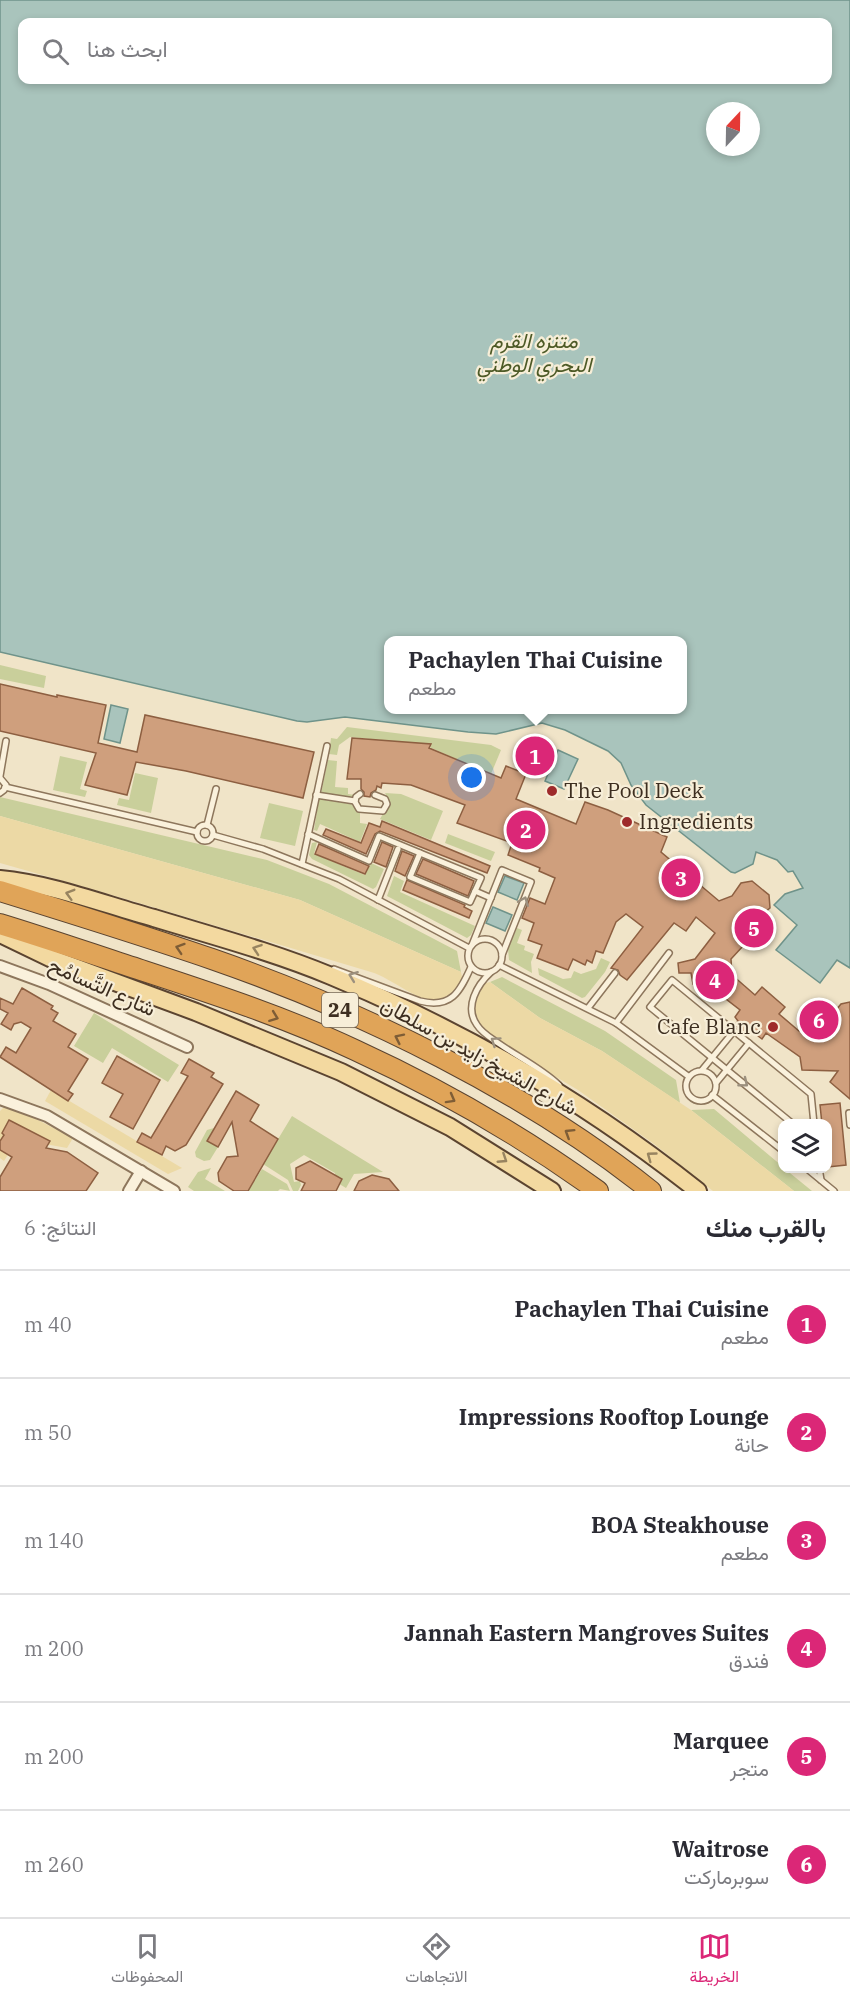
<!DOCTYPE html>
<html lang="ar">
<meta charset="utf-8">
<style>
:root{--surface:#fff;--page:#f2f2f3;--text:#2b2b33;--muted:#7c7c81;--line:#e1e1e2;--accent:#db2777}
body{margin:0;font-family:"IBM Plex Serif",Vazirmatn,serif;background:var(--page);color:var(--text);direction:rtl}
.controls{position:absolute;right:18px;bottom:18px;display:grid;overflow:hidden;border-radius:12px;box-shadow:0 3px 9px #0003}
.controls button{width:54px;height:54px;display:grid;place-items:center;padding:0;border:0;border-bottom:2px solid var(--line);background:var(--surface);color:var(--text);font:30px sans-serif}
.compass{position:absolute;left:706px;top:102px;width:54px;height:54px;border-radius:50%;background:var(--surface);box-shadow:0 3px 9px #0003;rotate:22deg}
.you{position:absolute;left:472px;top:778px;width:21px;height:21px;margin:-15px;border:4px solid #fff;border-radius:50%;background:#1a73e8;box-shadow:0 0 0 9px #1a73e833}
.badge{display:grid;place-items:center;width:39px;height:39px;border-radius:50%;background:var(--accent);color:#fff;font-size:20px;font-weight:700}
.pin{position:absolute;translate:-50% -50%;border:3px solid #fff;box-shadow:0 2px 6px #0006}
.popup{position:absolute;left:384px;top:636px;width:303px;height:78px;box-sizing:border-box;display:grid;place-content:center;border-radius:12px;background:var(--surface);filter:drop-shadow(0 2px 4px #0005);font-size:20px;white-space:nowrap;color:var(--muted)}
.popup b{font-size:22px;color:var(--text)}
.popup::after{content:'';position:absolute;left:50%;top:100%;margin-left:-12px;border:12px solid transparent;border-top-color:var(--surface)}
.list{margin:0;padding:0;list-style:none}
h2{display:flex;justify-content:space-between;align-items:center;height:78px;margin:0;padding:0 24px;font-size:26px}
h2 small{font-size:20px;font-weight:400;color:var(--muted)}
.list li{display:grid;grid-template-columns:39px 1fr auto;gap:18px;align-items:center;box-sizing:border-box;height:108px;padding:0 24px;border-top:2px solid var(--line)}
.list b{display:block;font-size:22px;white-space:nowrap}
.list p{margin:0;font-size:20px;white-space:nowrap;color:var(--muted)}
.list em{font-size:20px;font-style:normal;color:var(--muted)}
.icon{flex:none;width:33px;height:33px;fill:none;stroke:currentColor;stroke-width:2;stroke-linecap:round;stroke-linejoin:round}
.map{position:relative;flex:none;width:850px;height:1191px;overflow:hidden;direction:ltr}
.search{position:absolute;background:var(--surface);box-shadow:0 3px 9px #0003;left:18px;right:18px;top:18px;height:66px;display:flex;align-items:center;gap:15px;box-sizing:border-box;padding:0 21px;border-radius:12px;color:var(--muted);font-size:22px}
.sheet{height:726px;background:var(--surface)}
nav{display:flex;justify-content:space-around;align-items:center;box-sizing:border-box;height:84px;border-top:2px solid var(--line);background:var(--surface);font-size:16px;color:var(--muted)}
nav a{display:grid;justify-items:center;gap:3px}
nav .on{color:var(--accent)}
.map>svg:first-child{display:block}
</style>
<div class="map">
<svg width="850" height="1191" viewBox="0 0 850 1191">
<rect width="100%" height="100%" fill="#f0e4c8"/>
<!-- green -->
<g fill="#c9cf9b">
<polygon points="0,665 46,676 44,688 0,679"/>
<polygon points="347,727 491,745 501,750 491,774 422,744 350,737 339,745 337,755 329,754 331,738 337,739"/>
<polygon points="60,756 87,762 80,789 87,791 85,797 53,790"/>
<polygon points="328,760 337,761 335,787 348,788 348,794 355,795 351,797 321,794"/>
<polygon points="135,773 158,778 151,813 117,805 119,798 129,800"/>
<path d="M385 793 401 794 443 811 431 840 380 819C386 808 393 806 385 793Z"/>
<polygon points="0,797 267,860 329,884 457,951 461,972 300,900 0,816"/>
<polygon points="319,799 351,804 360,813 360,823 367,824 360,842 320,824 317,831 314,830"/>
<polygon points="269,803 303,811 295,846 260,838"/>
<polygon points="448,834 495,852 491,861 445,843"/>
<polygon points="317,842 314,854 365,875 371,863 384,869 376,887 373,889 312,859 309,855 312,843"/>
<polygon points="394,876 404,881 400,892 475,926 471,935 467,938 387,896"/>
<polygon points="517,928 522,930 517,943 525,946 524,950 534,954 531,962 532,973 509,960 508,949"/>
<polygon points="601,958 610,962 605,972 585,997 582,998 539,975 538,968 563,979 571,978 574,971 581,974 596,969"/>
<polygon points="502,977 605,1031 676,1080 680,1103 602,1051 540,1018 490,982"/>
<polygon points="94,1013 179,1065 168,1082 112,1048 103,1063 74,1046"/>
<polygon points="714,1109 782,1166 782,1168 785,1169 812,1191 794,1191 691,1110"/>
<polygon points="292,1116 383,1172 354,1174 346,1188 336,1182 335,1173 304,1155 290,1164 294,1182 300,1181 301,1185 298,1191 293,1191 288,1180 263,1164"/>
<polygon points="214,1128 207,1141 218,1147 210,1160 204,1161 196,1157 195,1152 207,1130"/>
<polygon points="211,1168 205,1179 225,1191 194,1191 188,1187 198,1172"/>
<polygon points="262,1169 287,1184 290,1191 280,1189 278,1191 248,1191"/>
</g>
<!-- sand -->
<g fill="#ecd9a5">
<path d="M0 816 300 900 461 972C465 986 459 1005 440 1004 421 1003 391 978 371 972 247 935 124 898 0 863Z"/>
<polygon points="490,982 540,1018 602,1051 691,1110 794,1191 713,1191 654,1144 578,1090 509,1049 482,1028 474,1009 482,984"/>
<polygon points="51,1090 182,1168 168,1174 45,1101"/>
<polygon points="7,1104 73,1138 67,1148 45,1144 14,1145 4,1161 0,1158 0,1111"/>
</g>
<!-- water -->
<g fill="#a9c4bc" stroke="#6f938a" stroke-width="1.5" fill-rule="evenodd">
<path d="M0 0H850V968L837 960 820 983 776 950 797 925 774 905 785 894 803 888 793 871 788 872 777 860 756 852 753 864 735 873 731 872 646 805 631 785 621 763 608 751 565 730 542 723 496 734 468 732 345 717 307 722 297 721 0 652ZM828 22V80H22V22ZM715 111H751V147H715ZM388 640H682V710H388Z"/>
<polygon points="111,705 128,709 120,743 104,739"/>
<polygon points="558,750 578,759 564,789 545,781"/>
<polygon points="505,876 524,883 517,900 498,892"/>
<polygon points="493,907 512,915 505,931 486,923"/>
</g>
<!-- building -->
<g fill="#cf9f7d" stroke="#8d5f41" stroke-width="1.5">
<polygon points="0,684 57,697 57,695 106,705 98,743 137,752 145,715 314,752 303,798 186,771 136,762 127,795 85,785 96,753 0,731"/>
<polygon points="352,738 431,744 429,748 501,778 506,766 526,774 516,799 576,824 585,802 608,810 667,837 661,852 719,901 732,896 741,883 752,881 769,895 770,908 764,913 769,918 731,959 732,975 755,995 762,987 785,1007 779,1014 799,1031 820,1029 841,1004 850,1002 850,1099 830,1082 838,1071 802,1070 800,1057 766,1033 762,1039 750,1030 746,1034 735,1025 738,1021 735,1017 740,1010 709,986 693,984 691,973 679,973 678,963 695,959 715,933 696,917 686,931 674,923 627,980 620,975 618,970 611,968 643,927 626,914 616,922 603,953 596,951 592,963 587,960 585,965 573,959 568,970 537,958 542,945 528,940 534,923 522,918 530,898 545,904 555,878 539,871 540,868 508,855 512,843 457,823 465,805 411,785 382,783 381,788 377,786 376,790 371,793 370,797 364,796 364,792 361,789 361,779 347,779"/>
<polygon points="382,821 490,866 487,873 380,831 375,834 366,854 323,835 326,829 361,843 369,823 380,827"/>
<polygon points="382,842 393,847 386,867 374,862"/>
<polygon points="319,844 369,866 365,874 315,854"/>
<polygon points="402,851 414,856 405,876 395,871"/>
<polygon points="423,859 474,881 468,896 416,874"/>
<polygon points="407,880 465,905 464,907 472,911 469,918 403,890"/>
<polygon points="22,988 53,1006 51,1009 58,1013 53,1021 76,1034 68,1047 88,1059 68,1091 73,1094 68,1101 0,1057 6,1047 16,1053 31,1028 21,1022 14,1024 11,1030 1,1024 8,1013 0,1009 0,998 13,1004"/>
<polygon points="117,1056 160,1080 133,1129 110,1117 123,1094 102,1083"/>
<polygon points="189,1059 214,1073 211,1077 223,1084 186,1145 175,1151 166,1146 162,1155 137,1142 142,1133 151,1138 188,1076 181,1073"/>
<polygon points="236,1091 259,1105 250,1121 278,1139 248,1191 234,1191 219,1181 218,1173 227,1157 238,1156 232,1122 218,1147 207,1141"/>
<polygon points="840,1103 846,1165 828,1167 828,1124 822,1124 820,1105"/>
<polygon points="9,1120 50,1141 46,1148 67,1152 98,1173 86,1191 0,1191 0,1177 12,1157 0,1150 0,1141 4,1135 2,1133"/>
<polygon points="310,1161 342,1179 336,1191 301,1191 305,1183 296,1179 296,1168"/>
<polygon points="372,1175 389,1179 399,1191 354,1191 359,1181"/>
</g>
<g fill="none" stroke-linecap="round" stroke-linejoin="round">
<defs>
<g id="lane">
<polyline points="0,776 6,741"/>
<polyline points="0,778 6,785 4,790 0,793"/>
<polyline points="5,787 197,832"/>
<polyline points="360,794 356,797 355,802 359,809 383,811 387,804 385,799 375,795"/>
<polyline points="316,795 355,801"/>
<polyline points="207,825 216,789"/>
<circle cx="205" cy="833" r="8"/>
<polyline points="308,834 369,861 379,836 420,853"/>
<polyline points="213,835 263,849 339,879 469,948"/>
<polygon points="420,853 481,878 470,902 410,877"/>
<polyline points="302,864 327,746"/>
<polyline points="475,891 491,898"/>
<polyline points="378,900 398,849"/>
<circle cx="485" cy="956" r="17"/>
<polyline points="472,945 502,870 531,882 502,955"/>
<polyline points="499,965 616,1023 688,1076"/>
<path d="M334 969 420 1001C451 1009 460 992 471 967"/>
<path d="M491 972C477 985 464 1007 477 1025 482 1033 491 1038 498 1043 518 1057 541 1068 559 1085"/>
<polyline points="588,1008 615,973"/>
<polyline points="616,1023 669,953"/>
<polyline points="702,1070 734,1031"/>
<circle cx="701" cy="1086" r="15"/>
<polyline points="716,1083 749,1043"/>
<polyline points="712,1095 782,1150"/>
<polyline points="849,1113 850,1125"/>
<polyline points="793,1124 650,1007 672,980 811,1094 814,1124"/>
<polyline points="806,1168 834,1191"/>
<polyline points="819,1168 821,1180"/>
</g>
<g id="street">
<polyline points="0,966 49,984 187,1047"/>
<polyline points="0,1099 47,1116 174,1191"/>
<polyline points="129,1191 141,1171"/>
</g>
<g id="primary">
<path d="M0 879C52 884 103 904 154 918 213 936 273 952 331 976 462 1030 586 1102 698 1191"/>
<polyline points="0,934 50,958 196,1012 341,1072 450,1127 552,1191"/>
</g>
<g id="highway">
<path d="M0 891C71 913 142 935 212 959 362 1011 527 1092 651 1191"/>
<path d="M0 924C46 938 92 954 138 969 211 993 285 1017 355 1050 440 1089 522 1136 598 1191"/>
</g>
</defs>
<!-- lane casing -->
<use href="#lane" stroke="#8d765c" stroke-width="8"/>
<!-- street casing -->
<use href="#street" stroke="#8d765c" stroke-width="14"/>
<!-- primary casing -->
<use href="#primary" stroke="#5b4430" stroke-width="20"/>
<!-- highway casing -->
<use href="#highway" stroke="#5b4430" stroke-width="22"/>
<!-- lane -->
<use href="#lane" stroke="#faf1dc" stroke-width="5"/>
<!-- street -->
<use href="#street" stroke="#faf1dc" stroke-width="10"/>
<!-- primary -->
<use href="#primary" stroke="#f3d9a0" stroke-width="16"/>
<!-- highway -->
<use href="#highway" stroke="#e0a458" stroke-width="20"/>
</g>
<!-- one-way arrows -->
<defs><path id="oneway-chevron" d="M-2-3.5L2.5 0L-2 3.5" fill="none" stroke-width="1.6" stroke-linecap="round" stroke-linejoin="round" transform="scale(1.5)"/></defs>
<g stroke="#988460">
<use href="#oneway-chevron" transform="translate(70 894) rotate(-164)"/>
<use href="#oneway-chevron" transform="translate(257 949) rotate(-161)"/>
<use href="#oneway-chevron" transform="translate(651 1156) rotate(-144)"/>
<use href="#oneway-chevron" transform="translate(503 1159) rotate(33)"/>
</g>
<g stroke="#9c907e">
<use href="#oneway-chevron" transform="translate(524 901) rotate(-68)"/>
<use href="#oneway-chevron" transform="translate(353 976) rotate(-159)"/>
<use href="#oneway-chevron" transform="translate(495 1041) rotate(-145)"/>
<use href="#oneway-chevron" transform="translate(744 1083) rotate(39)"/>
</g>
<g stroke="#7e5d36">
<use href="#oneway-chevron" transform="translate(180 948) rotate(-162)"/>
<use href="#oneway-chevron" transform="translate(274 1017) rotate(21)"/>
<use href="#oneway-chevron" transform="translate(399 1038) rotate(-154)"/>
<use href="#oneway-chevron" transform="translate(451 1099) rotate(29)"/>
<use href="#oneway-chevron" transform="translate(569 1133) rotate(-148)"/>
</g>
<!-- markers -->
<g fill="#9e2a2b" stroke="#f7eed8" stroke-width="2">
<circle cx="552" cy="791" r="6"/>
<circle cx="627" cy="822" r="6"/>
<circle cx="773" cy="1027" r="6"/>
</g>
<g text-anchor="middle" stroke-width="4.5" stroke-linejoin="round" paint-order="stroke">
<!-- shield labels -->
<rect fill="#f7eed8" stroke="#756857" stroke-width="1.5" x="322" y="993" width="36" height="34" rx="4.5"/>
<g font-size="20" font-weight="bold" fill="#3d2e20">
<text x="340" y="1017">24</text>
</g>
<!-- park labels -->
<g font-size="21" font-style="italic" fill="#4d5a26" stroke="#f7eed8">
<text x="534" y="348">متنزه القرم<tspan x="534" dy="24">البحري الوطني</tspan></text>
</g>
<!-- poi labels -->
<g font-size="21" fill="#3d2e20" stroke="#f7eed8" text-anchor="start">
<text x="564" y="798">The Pool Deck</text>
<text x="639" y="829">Ingredients</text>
<text x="761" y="1034" text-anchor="end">Cafe Blanc</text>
</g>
<!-- street labels -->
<g font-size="21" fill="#3d2e20" stroke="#f7eed8">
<text transform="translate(102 987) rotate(24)" y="7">شارع التَّسامُح</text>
<text transform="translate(479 1056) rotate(29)" y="7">شارع الشيخ زايد بن سلطان</text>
</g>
</g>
</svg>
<div class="controls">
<button><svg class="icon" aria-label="layers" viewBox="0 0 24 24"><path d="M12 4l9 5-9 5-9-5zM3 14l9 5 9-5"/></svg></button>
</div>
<svg class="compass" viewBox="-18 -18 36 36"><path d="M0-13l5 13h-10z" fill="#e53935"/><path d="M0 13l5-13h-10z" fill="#7c7c81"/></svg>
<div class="you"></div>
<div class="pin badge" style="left:535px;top:756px">1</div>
<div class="popup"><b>Pachaylen Thai Cuisine</b>مطعم</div>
<div class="pin badge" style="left:526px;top:830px">2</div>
<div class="pin badge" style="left:681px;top:878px">3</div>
<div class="pin badge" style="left:715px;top:980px">4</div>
<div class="pin badge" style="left:754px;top:928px">5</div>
<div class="pin badge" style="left:819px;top:1020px">6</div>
<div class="search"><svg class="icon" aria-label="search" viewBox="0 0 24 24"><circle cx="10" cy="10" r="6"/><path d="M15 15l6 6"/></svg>ابحث هنا</div>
</div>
<section class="sheet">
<h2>بالقرب منك<small>النتائج: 6</small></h2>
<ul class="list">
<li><span class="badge">1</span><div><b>Pachaylen Thai Cuisine</b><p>مطعم</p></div><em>40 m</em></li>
<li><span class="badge">2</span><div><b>Impressions Rooftop Lounge</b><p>حانة</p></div><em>50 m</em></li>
<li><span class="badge">3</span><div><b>BOA Steakhouse</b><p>مطعم</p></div><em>140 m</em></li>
<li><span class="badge">4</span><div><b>Jannah Eastern Mangroves Suites</b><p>فندق</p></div><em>200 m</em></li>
<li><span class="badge">5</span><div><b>Marquee</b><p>متجر</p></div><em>200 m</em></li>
<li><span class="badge">6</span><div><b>Waitrose</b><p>سوبرماركت</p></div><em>260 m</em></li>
</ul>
</section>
<nav>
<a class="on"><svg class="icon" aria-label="map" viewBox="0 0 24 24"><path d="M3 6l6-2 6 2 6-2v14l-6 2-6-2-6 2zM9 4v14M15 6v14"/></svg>الخريطة</a>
<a><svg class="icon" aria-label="directions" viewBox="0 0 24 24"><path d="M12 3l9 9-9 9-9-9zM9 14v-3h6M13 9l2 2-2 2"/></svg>الاتجاهات</a>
<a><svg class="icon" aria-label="saved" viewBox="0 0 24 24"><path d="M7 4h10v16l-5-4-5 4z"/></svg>المحفوظات</a>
</nav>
